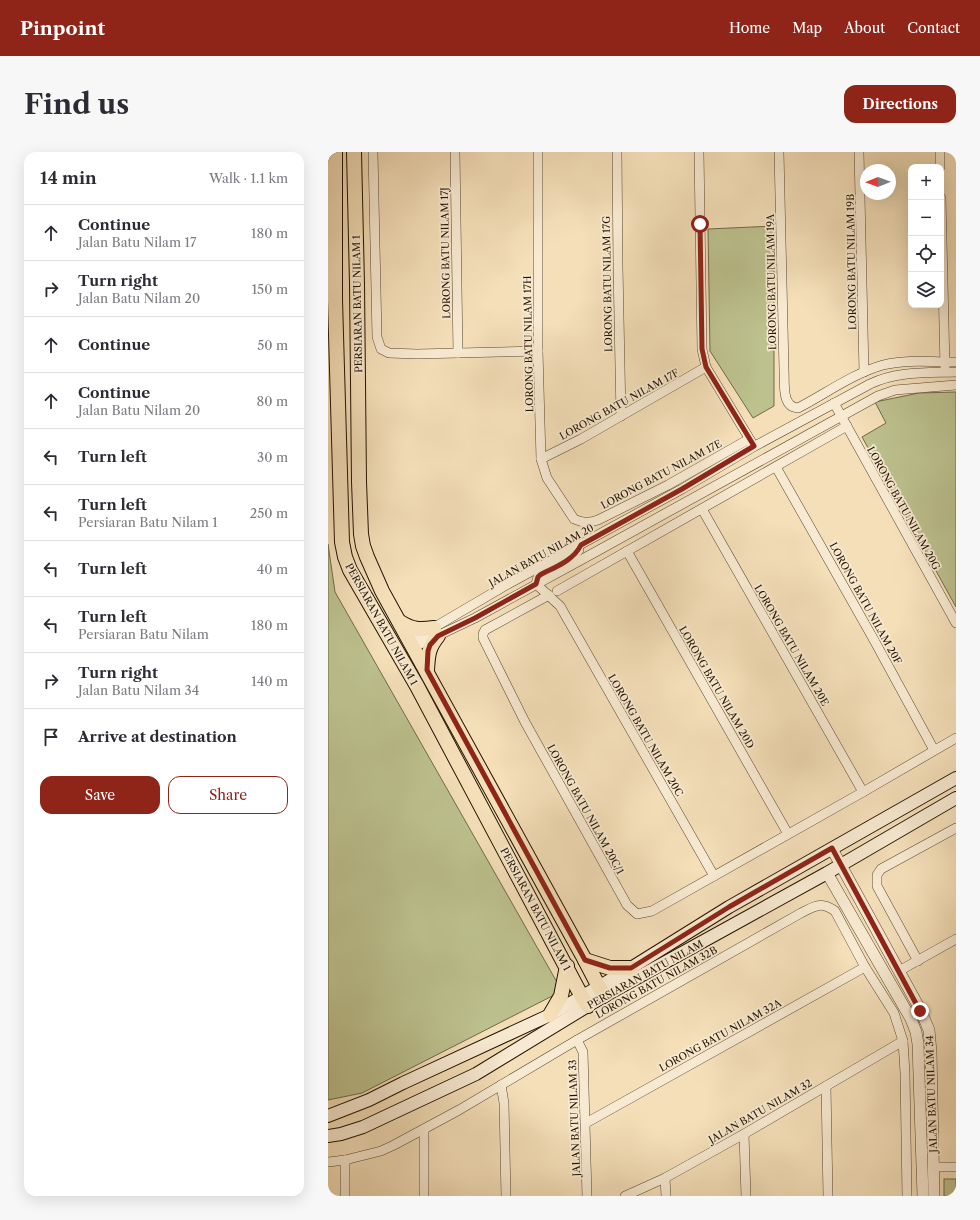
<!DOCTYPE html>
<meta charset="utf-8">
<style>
:root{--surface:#fff;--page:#f7f7f7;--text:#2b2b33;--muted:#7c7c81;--line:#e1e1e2;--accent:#8f2418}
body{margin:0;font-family:"Libre Caslon Text",serif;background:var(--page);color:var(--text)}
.controls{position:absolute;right:12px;top:12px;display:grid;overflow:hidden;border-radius:8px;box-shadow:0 4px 16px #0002}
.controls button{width:36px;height:36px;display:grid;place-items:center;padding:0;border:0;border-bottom:1px solid var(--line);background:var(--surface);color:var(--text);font:20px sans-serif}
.compass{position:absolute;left:532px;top:12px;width:36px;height:36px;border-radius:50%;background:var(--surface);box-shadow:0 4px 16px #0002;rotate:269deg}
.stop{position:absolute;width:12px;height:12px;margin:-9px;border:3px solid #8f2418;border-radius:50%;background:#fff}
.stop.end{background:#8f2418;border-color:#fff;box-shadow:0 1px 4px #0008}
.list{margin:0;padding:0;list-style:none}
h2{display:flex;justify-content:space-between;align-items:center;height:52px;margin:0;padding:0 16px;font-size:17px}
h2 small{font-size:13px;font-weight:400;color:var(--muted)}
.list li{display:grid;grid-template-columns:26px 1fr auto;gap:12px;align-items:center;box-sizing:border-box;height:56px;padding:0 16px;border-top:1px solid var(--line)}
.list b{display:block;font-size:15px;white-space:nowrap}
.list p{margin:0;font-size:13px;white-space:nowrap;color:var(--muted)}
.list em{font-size:13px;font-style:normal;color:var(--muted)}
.actions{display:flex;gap:8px;padding:12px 16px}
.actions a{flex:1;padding:9px 0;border:1px solid var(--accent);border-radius:12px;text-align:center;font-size:14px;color:var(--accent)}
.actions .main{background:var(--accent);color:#fff}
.icon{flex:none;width:22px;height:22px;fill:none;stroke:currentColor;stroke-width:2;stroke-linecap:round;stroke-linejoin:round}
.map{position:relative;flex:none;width:628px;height:1044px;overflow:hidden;border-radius:12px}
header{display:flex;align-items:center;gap:24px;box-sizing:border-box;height:56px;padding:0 20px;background:var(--accent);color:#fff}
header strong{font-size:19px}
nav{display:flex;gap:22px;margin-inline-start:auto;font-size:14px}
.intro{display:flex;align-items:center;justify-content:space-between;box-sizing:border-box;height:96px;padding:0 24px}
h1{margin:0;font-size:28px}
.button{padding:10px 18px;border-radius:12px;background:var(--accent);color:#fff;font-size:14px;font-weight:700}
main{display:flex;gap:24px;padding:0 24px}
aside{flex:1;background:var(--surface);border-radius:12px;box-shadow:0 4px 16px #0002}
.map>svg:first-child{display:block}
</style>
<header>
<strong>Pinpoint</strong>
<nav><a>Home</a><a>Map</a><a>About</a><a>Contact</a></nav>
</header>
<div class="intro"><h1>Find us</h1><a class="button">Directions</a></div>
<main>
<aside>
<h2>14 min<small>Walk · 1.1 km</small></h2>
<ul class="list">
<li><svg class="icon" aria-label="ahead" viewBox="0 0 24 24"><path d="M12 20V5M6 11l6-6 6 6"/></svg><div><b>Continue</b><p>Jalan Batu Nilam 17</p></div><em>180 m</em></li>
<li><svg class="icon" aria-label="right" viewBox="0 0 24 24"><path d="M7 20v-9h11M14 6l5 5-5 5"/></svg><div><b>Turn right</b><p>Jalan Batu Nilam 20</p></div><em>150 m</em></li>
<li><svg class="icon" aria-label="ahead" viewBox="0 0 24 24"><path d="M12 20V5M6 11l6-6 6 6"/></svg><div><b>Continue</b></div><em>50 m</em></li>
<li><svg class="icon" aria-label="ahead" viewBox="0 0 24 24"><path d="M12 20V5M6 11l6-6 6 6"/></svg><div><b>Continue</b><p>Jalan Batu Nilam 20</p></div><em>80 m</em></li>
<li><svg class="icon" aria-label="left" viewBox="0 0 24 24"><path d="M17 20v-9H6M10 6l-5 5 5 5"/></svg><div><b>Turn left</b></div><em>30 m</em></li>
<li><svg class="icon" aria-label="left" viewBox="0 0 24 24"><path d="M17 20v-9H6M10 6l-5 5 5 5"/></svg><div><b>Turn left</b><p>Persiaran Batu Nilam 1</p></div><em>250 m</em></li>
<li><svg class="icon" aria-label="left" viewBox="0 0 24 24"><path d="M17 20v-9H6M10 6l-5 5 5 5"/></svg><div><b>Turn left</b></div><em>40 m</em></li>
<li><svg class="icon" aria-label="left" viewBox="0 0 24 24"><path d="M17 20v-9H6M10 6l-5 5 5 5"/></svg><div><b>Turn left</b><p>Persiaran Batu Nilam</p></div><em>180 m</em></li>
<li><svg class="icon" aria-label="right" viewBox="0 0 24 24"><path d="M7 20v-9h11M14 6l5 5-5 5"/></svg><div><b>Turn right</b><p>Jalan Batu Nilam 34</p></div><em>140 m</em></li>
<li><svg class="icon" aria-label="arrive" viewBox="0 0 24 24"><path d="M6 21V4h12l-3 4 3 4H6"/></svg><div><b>Arrive at destination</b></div></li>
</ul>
<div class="actions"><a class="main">Save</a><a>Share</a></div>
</aside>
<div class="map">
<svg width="628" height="1044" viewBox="0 0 628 1044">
<rect width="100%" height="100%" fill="#f4dfb9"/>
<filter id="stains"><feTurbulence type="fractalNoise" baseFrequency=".005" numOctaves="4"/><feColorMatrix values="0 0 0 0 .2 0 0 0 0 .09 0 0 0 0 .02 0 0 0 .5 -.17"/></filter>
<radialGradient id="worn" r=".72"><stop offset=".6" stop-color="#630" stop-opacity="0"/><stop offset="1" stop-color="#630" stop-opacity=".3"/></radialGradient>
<!-- green -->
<g fill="#bcc18e" stroke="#706a48">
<polygon points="446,74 446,254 425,266 382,199 380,77"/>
<polygon points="628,240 628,455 534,285 558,271 547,250 591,241"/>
<polygon points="0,392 7,440 234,839 34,941 0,948"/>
<rect x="616" y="1027" width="12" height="17"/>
</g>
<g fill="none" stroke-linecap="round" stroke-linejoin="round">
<defs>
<g id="minor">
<polyline points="45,0 49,185 53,197 61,201 89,202 210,199"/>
<polyline points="127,0 130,201"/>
<path d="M210 0V199L213 307 219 326 246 367C255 371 261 371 270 368L340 333 421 287"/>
<polyline points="289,0 290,115 293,264"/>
<polyline points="371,0 374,197 378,215 424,291"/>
<path d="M451 0 456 218C457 231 453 255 470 256 497 242 526 221 555 213 578 207 604 210 628 210"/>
<polyline points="531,0 536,220"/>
<polyline points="612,0 612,15"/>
<polyline points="613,46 617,215"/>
<polyline points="506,251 628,471"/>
<polyline points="213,307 253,287 378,215"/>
<polyline points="448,315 546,488 606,598"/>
<polyline points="374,357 535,640"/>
<polyline points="251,398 242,407 212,423 210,425 208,432 232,454 386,724"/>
<polyline points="299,399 460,682"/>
<polyline points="229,439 519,274"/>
<polyline points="221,443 157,478 155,482 155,486 197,570 299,753 309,762 324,759 535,640 628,586"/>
<path d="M83 489 180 432 354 337 427 294 542 232C569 219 599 221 628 220"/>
<polyline points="86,495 147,466 262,403 550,244 567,238 628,233"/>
<polyline points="590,809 549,734 549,723 553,717 628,676"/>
<polyline points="571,819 628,787"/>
<polyline points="249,888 255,900 259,1044"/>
<polyline points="173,933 176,951 178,1044"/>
<polyline points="498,934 500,1044"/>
<polyline points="258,971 537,815"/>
<polyline points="96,977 96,1044"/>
<polyline points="416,982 418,1044"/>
<polyline points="17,1008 17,1044"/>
<path d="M0 1010 17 1008 53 999 66 993 131 958 249 888 473 761C487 754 492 749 507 759L537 815 566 861 575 889 577 921 579 1044"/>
<polyline points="606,1015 628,1015"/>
<polyline points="337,1026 338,1044"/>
<polyline points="297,1044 337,1026 416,982 575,889"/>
</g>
<g id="tertiary">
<polyline points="504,697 593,859 601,878 603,900 606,1044"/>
<polyline points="499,721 583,867 588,880 590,892 595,1044"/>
</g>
<g id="secondary">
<polyline points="0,964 41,948 75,931 222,863 303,816 401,755 628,626"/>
<polyline points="0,984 13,982 35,975 148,922 276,844 499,721 628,646"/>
</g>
<g id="primary">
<polyline points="7,0 7,148 14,390 17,405 22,418 89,534 254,845 260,854"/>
<polyline points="26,0 29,132 31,330 33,382 35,394 39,405 54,439 257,808 271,835 276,844"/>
<path d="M72 470C85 478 91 478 106 476"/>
<path d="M99 518C100 503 100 496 110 484"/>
<polyline points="257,808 282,816 303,816"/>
<polyline points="222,863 233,844 239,814"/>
</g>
</defs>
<!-- minor casing -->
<use href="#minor" stroke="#58472f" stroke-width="10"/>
<!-- tertiary casing -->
<use href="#tertiary" stroke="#58472f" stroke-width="12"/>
<!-- secondary casing -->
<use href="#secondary" stroke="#241401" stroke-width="14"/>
<!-- primary casing -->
<use href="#primary" stroke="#241401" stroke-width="16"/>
<!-- minor -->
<use href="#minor" stroke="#f8ead2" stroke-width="9"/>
<!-- tertiary -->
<use href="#tertiary" stroke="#f8ead2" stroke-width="11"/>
<!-- secondary -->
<use href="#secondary" stroke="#f8ead2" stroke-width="12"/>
<!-- primary -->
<use href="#primary" stroke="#f4dfb9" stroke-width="14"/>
</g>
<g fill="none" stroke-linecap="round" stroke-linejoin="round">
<!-- route -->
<path stroke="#8f2418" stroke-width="5" d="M372 72 374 197 378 215 426 294 354 337 253 393C245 409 227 415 212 423L210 425 208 432 147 466 110 484 102 493 100 499 99 518 257 808 282 816H303L401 755 504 696 592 859"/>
</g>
<g text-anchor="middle" stroke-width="3.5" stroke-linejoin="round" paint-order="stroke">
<!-- street labels -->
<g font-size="10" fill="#241401" stroke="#f8ead2">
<text transform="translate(117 101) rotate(-91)" y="4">LORONG BATU NILAM 17J</text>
<text transform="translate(523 110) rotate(-91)" y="4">LORONG BATU NILAM 19B</text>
<text transform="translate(443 130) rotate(-91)" y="4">LORONG BATU NILAM 19A</text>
<text transform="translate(279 132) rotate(-91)" y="4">LORONG BATU NILAM 17G</text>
<text transform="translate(29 152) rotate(-91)" y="4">PERSIARAN BATU NILAM 1</text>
<text transform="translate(200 192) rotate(-91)" y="4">LORONG BATU NILAM 17H</text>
<text transform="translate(291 252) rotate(-29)" y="4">LORONG BATU NILAM 17F</text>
<text transform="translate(333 322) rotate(-28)" y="4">LORONG BATU NILAM 17E</text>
<text transform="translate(576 356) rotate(61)" y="4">LORONG BATU NILAM 20G</text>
<text transform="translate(213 403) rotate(-29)" y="4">JALAN BATU NILAM 20</text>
<text transform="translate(538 451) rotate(61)" y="4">LORONG BATU NILAM 20F</text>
<text transform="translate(54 472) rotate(61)" y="4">PERSIARAN BATU NILAM 1</text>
<text transform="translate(464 493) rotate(60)" y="4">LORONG BATU NILAM 20E</text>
<text transform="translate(389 535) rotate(60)" y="4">LORONG BATU NILAM 20D</text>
<text transform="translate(318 583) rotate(60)" y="4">LORONG BATU NILAM 20C</text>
<text transform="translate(258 657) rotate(61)" y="4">LORONG BATU NILAM 20C/1</text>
<text transform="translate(208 757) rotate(62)" y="4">PERSIARAN BATU NILAM 1</text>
<text transform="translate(317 822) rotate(-29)" y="4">PERSIARAN BATU NILAM</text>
<text transform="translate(328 830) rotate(-29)" y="4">LORONG BATU NILAM 32B</text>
<text transform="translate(392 883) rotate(-29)" y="4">LORONG BATU NILAM 32A</text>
<text transform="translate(603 942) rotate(-92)" y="4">JALAN BATU NILAM 34</text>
<text transform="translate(432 959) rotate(-30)" y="4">JALAN BATU NILAM 32</text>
<text transform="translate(246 966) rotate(-92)" y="4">JALAN BATU NILAM 33</text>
</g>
</g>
<rect width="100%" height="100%" filter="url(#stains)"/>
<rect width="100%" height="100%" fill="url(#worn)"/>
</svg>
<div class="controls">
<button>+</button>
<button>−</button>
<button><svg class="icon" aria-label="locate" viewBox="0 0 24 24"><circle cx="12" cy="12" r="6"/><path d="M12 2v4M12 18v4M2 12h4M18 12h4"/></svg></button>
<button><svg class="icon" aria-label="layers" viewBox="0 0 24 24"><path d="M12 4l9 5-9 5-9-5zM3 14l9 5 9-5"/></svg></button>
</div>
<svg class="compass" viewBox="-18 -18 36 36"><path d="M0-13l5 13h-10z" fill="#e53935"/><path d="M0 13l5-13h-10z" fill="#7c7c81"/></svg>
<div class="stop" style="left:372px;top:72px"></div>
<div class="stop end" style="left:592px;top:859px"></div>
</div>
</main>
